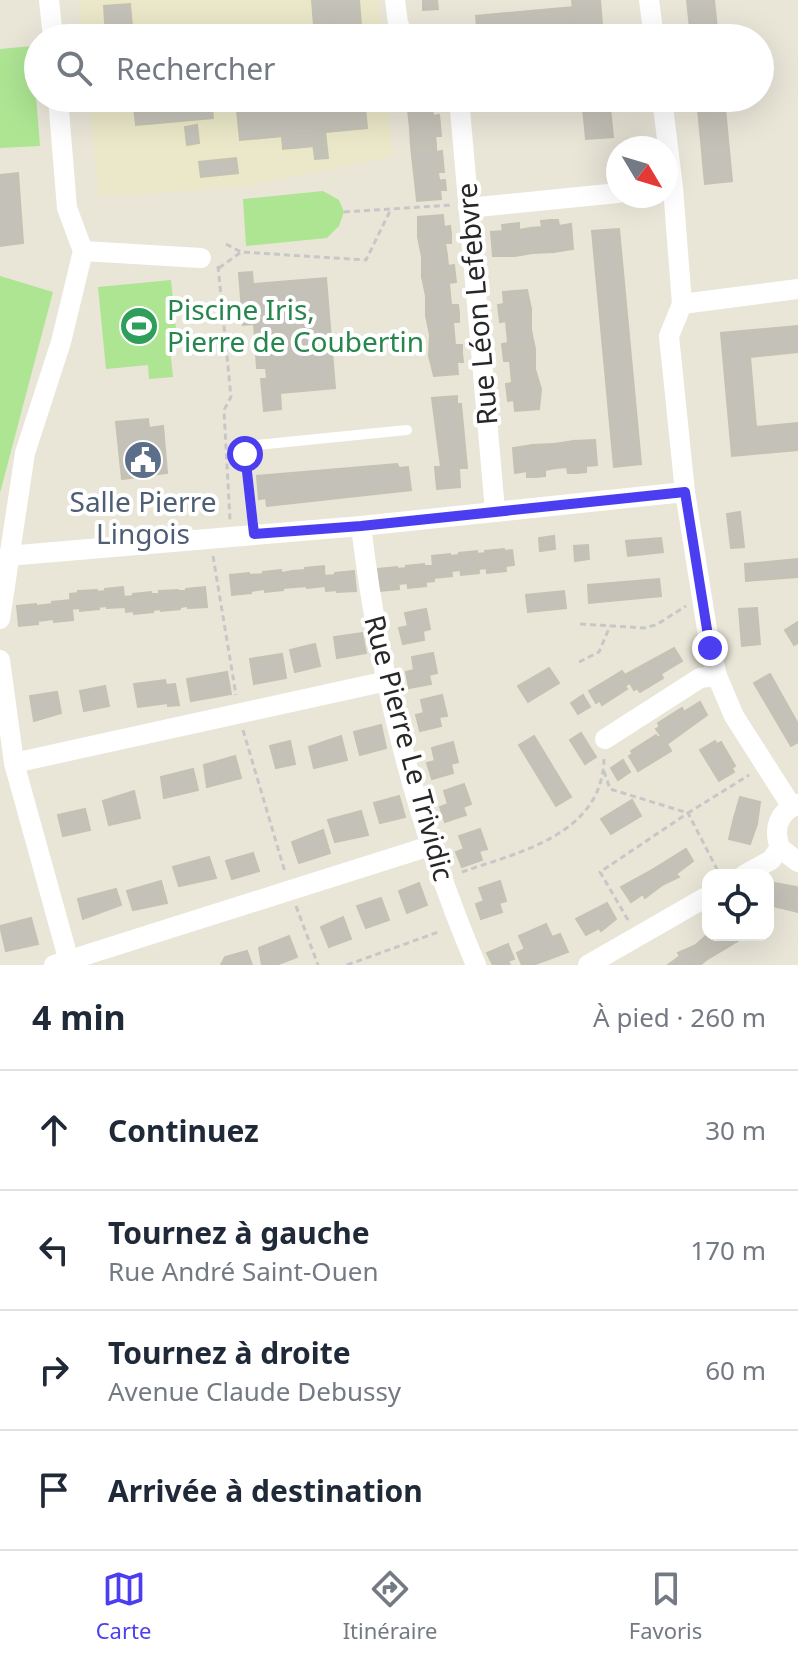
<!DOCTYPE html>
<html lang="fr">
<meta charset="utf-8">
<style>
:root{--surface:#fff;--page:#f6f6f7;--text:#1f2937;--muted:#747a83;--line:#e0e1e3;--accent:#4b3ef0}
body{margin:0;font-family:"Noto Sans",sans-serif;background:var(--page);color:var(--text)}
.controls{position:absolute;right:24px;bottom:24px;display:grid;overflow:hidden;border-radius:16px;box-shadow:0 8px 32px #0002}
.controls button{width:72px;height:72px;display:grid;place-items:center;padding:0;border:0;border-bottom:2px solid var(--line);background:var(--surface);color:var(--text);font:40px sans-serif}
.compass{position:absolute;left:606px;top:136px;width:72px;height:72px;border-radius:50%;background:var(--surface);box-shadow:0 8px 32px #0002;rotate:128deg}
.stop{position:absolute;width:24px;height:24px;margin:-18px;border:6px solid #4b3ef0;border-radius:50%;background:#fff}
.stop.end{background:#4b3ef0;border-color:#fff;box-shadow:0 2px 8px #0008}
.list{margin:0;padding:0;list-style:none}
h2{display:flex;justify-content:space-between;align-items:center;height:104px;margin:0;padding:0 32px;font-size:34px}
h2 small{font-size:26px;font-weight:400;color:var(--muted)}
.list li{display:grid;grid-template-columns:52px 1fr auto;gap:24px;align-items:center;box-sizing:border-box;height:120px;padding:0 32px;border-top:2px solid var(--line)}
.list b{display:block;font-size:30px;white-space:nowrap}
.list p{margin:0;font-size:26px;white-space:nowrap;color:var(--muted)}
.list em{font-size:26px;font-style:normal;color:var(--muted)}
.icon{flex:none;width:44px;height:44px;fill:none;stroke:currentColor;stroke-width:2;stroke-linecap:round;stroke-linejoin:round}
.map{position:relative;flex:none;width:798px;height:965px;overflow:hidden}
.search{position:absolute;background:var(--surface);box-shadow:0 8px 32px #0002;left:24px;right:24px;top:24px;height:88px;display:flex;align-items:center;gap:20px;box-sizing:border-box;padding:0 28px;border-radius:44px;color:var(--muted);font-size:30px}
.sheet{height:584px;background:var(--surface)}
nav{display:flex;justify-content:space-around;align-items:center;box-sizing:border-box;height:112px;border-top:2px solid var(--line);background:var(--surface);font-size:22px;color:var(--muted)}
nav a{display:grid;justify-items:center;gap:4px}
nav .on{color:var(--accent)}
.map>svg:first-child{display:block}
</style>
<div class="map">
<svg width="798" height="965" viewBox="0 0 798 965">
<rect width="100%" height="100%" fill="#e9e6d8"/>
<!-- education -->
<g fill="#eae8c8">
<polygon points="79,0 378,0 381,38 83,38"/>
<polygon points="89,98 387,98 393,157 241,187 99,197"/>
</g>
<!-- pitch -->
<g fill="#ade593">
<polygon points="32,46 40,146 0,148 0,49"/>
<polygon points="323,191 339,200 344,212 339,226 327,238 246,246 243,199"/>
<polygon points="0,276 53,292 0,493"/>
<polygon points="171,280 177,339 169,340 173,377 149,379 148,365 106,369 98,287"/>
</g>
<!-- building -->
<g fill="#c4c2b8" stroke="#c4c2b3" stroke-width="2">
<polygon points="312,0 326,0 330,38 315,38"/>
<polygon points="326,0 359,0 362,38 330,38"/>
<polygon points="423,0 437,0 438,9 423,10"/>
<polygon points="572,0 600,0 603,38 576,38"/>
<polygon points="687,0 714,0 718,38 691,38"/>
<polygon points="130,4 133,38 106,38 104,6"/>
<polygon points="573,7 576,34 478,38 476,16"/>
<polygon points="133,98 211,98 213,118 136,125"/>
<polygon points="267,98 364,98 367,128 240,140 236,101"/>
<polygon points="407,98 437,98 437,99 431,100 432,108 408,110"/>
<polygon points="582,98 609,98 613,137 586,139"/>
<polygon points="697,98 724,98 732,181 705,184"/>
<polygon points="432,108 433,116 439,115 440,125 410,128 408,110"/>
<polygon points="197,125 199,143 187,145 185,127"/>
<polygon points="440,125 441,136 435,136 436,144 411,146 410,128"/>
<polygon points="325,131 328,158 315,159 312,133"/>
<polygon points="312,133 314,146 283,149 282,136"/>
<polygon points="436,144 436,152 442,151 443,162 413,165 411,146"/>
<polygon points="236,158 238,173 201,177 199,162"/>
<polygon points="443,162 444,172 438,172 439,180 415,182 413,165"/>
<polygon points="18,173 23,243 0,246 0,175"/>
<polygon points="445,180 446,190 440,190 441,199 417,201 415,182"/>
<polygon points="443,215 444,227 450,226 451,234 418,237 418,217"/>
<polygon points="550,220 558,220 559,226 571,224 573,249 553,252"/>
<polygon points="550,220 553,252 533,253 531,228 542,227 541,221"/>
<polygon points="519,223 519,230 531,228 533,253 514,256 510,224"/>
<polygon points="510,224 514,256 493,256 491,232 503,231 502,225"/>
<polygon points="619,229 641,464 614,467 592,231"/>
<polygon points="451,234 451,243 445,243 447,255 422,257 418,237"/>
<polygon points="447,255 448,266 454,265 455,274 422,277 422,257"/>
<polygon points="252,272 253,284 326,278 335,388 280,393 281,409 264,411 261,379 267,379 266,368 257,368 254,324 243,325 239,273"/>
<polygon points="455,274 456,282 449,283 450,294 426,296 422,277"/>
<polygon points="527,290 531,309 499,313 498,305 504,304 503,292"/>
<polygon points="450,294 451,305 458,305 459,313 426,316 426,296"/>
<polygon points="531,309 531,330 507,332 506,321 500,322 499,313"/>
<polygon points="459,313 459,322 453,322 454,333 430,335 426,316"/>
<polygon points="798,326 798,352 750,357 756,427 798,423 798,450 732,456 721,333"/>
<polygon points="531,330 535,349 503,353 502,344 508,343 507,332"/>
<polygon points="454,333 455,345 462,345 462,353 429,356 430,335"/>
<polygon points="535,349 535,369 511,372 510,361 504,361 503,353"/>
<polygon points="462,353 463,362 457,362 458,374 434,376 429,356"/>
<polygon points="535,369 541,389 507,392 506,384 512,383 511,372"/>
<polygon points="541,389 539,409 515,411 514,400 508,401 507,392"/>
<polygon points="457,396 457,404 461,404 467,468 459,468 460,487 437,489 435,467 441,467 432,398"/>
<polygon points="148,419 149,428 163,426 167,473 122,479 116,422"/>
<polygon points="595,440 597,465 586,466 586,472 577,473 574,441"/>
<polygon points="574,441 577,473 568,473 567,467 556,468 554,444"/>
<polygon points="554,444 556,468 545,470 545,476 536,477 533,445"/>
<polygon points="533,445 536,477 527,477 527,471 515,473 513,448"/>
<polygon points="397,464 399,468 408,467 411,490 267,506 266,498 259,499 257,476"/>
<polygon points="740,512 744,547 731,548 727,514"/>
<polygon points="554,536 555,549 540,551 539,538"/>
<polygon points="661,538 663,552 628,556 626,541"/>
<polygon points="588,545 589,559 575,561 574,546"/>
<polygon points="504,549 506,571 487,573 485,551"/>
<polygon points="512,550 514,565 506,566 504,551"/>
<polygon points="477,551 479,573 461,575 459,553"/>
<polygon points="486,553 487,568 479,569 477,554"/>
<polygon points="450,554 452,576 434,578 432,556"/>
<polygon points="459,555 460,570 452,571 450,556"/>
<polygon points="798,559 798,577 746,581 745,564"/>
<polygon points="424,564 426,586 408,588 406,566"/>
<polygon points="324,566 325,586 307,588 305,568"/>
<polygon points="424,566 433,566 434,581 426,582"/>
<polygon points="397,567 399,589 380,591 378,569"/>
<polygon points="406,568 407,583 399,584 397,569"/>
<polygon points="281,570 283,590 265,592 263,572"/>
<polygon points="305,570 307,586 295,587 293,571"/>
<polygon points="293,571 295,587 283,588 281,573"/>
<polygon points="354,571 356,591 337,592 335,573"/>
<polygon points="249,573 251,593 232,595 230,575"/>
<polygon points="263,574 265,589 250,591 249,575"/>
<polygon points="335,575 337,590 326,591 324,576"/>
<polygon points="659,579 661,596 589,603 588,585"/>
<polygon points="123,587 125,607 107,608 105,589"/>
<polygon points="205,587 207,607 188,608 186,589"/>
<polygon points="97,590 99,609 80,611 78,591"/>
<polygon points="178,590 180,609 161,611 159,591"/>
<polygon points="105,591 106,606 98,607 97,592"/>
<polygon points="180,591 186,591 188,606 180,607"/>
<polygon points="564,591 566,608 528,612 526,595"/>
<polygon points="151,592 153,612 134,614 133,594"/>
<polygon points="78,593 80,608 71,609 70,594"/>
<polygon points="151,594 160,594 161,609 153,610"/>
<polygon points="133,596 134,611 126,612 124,597"/>
<polygon points="71,600 73,620 54,622 52,602"/>
<polygon points="36,604 38,624 19,626 17,606"/>
<polygon points="52,604 54,619 46,620 44,605"/>
<polygon points="44,605 46,620 37,621 36,606"/>
<polygon points="757,608 760,644 742,646 739,609"/>
<polygon points="426,609 430,629 423,631 424,640 403,644 399,628 408,626 405,613"/>
<polygon points="798,622 798,643 794,645 785,630"/>
<polygon points="362,633 366,653 337,658 334,637"/>
<polygon points="315,644 320,666 295,672 290,650"/>
<polygon points="674,648 682,661 634,690 630,683 596,703 589,691 622,671 625,675"/>
<polygon points="433,653 437,673 429,675 431,684 409,688 406,672 414,670 412,657"/>
<polygon points="282,654 286,678 254,684 250,659"/>
<polygon points="549,668 559,683 528,702 518,686"/>
<polygon points="227,672 231,694 191,701 187,679"/>
<polygon points="661,674 663,678 640,692 637,688"/>
<polygon points="770,674 798,724 798,742 791,746 754,683"/>
<polygon points="165,680 166,685 175,684 179,705 168,706 168,703 138,707 134,684"/>
<polygon points="105,686 109,706 84,711 80,691"/>
<polygon points="625,686 627,689 602,705 600,701"/>
<polygon points="57,692 61,713 34,721 30,696"/>
<polygon points="442,695 447,716 439,717 441,726 420,731 416,715 424,713 421,700"/>
<polygon points="583,695 590,707 578,714 571,703"/>
<polygon points="700,702 707,715 667,744 671,751 638,771 629,756 661,736 656,729"/>
<polygon points="682,708 684,712 660,727 658,723"/>
<polygon points="381,725 386,748 360,755 354,732"/>
<polygon points="581,733 596,757 585,764 570,740"/>
<polygon points="656,735 658,738 633,754 631,751"/>
<polygon points="341,736 347,760 314,768 309,747"/>
<polygon points="534,736 571,797 556,806 519,745"/>
<polygon points="290,741 295,764 276,768 270,746"/>
<polygon points="715,741 734,772 719,781 700,750"/>
<polygon points="453,742 458,762 451,764 453,773 432,779 427,763 435,761 432,748"/>
<polygon points="721,742 735,766 732,768 717,744"/>
<polygon points="235,756 241,778 207,787 204,765"/>
<polygon points="623,760 630,772 618,780 611,768"/>
<polygon points="193,769 198,790 164,798 161,777"/>
<polygon points="464,784 471,804 463,807 466,815 445,822 440,807 448,804 444,791"/>
<polygon points="134,791 140,818 109,825 103,801"/>
<polygon points="399,796 405,817 380,823 374,803"/>
<polygon points="740,797 760,802 757,824 734,818"/>
<polygon points="632,800 641,816 611,834 601,819"/>
<polygon points="85,809 90,830 63,836 58,815"/>
<polygon points="361,811 368,835 335,842 328,820"/>
<polygon points="734,818 757,824 750,844 729,839"/>
<polygon points="480,829 487,849 479,851 482,860 462,867 456,852 464,849 459,836"/>
<polygon points="323,830 330,853 299,863 292,842"/>
<polygon points="686,849 693,861 676,874 679,877 662,885 652,870"/>
<polygon points="253,853 259,871 232,879 226,861"/>
<polygon points="209,857 216,878 179,886 173,867"/>
<polygon points="652,870 662,885 645,898 643,894 631,902 621,887"/>
<polygon points="161,881 167,903 133,910 127,891"/>
<polygon points="500,881 506,901 499,903 502,912 481,919 476,904 484,901 479,888"/>
<polygon points="419,883 427,905 407,913 399,891"/>
<polygon points="775,883 796,887 790,910 769,905"/>
<polygon points="796,887 798,888 798,912 790,910"/>
<polygon points="116,889 121,905 83,919 78,899"/>
<polygon points="381,898 389,920 366,928 357,906"/>
<polygon points="607,903 616,919 601,931 599,928 586,935 576,919"/>
<polygon points="343,917 351,939 329,947 321,927"/>
<polygon points="31,918 38,944 6,951 0,926"/>
<polygon points="546,924 552,937 560,934 568,952 533,965 522,965 517,953 525,949 519,936"/>
<polygon points="708,934 738,935 741,939 706,960 696,945"/>
<polygon points="289,936 297,957 276,965 262,965 259,948"/>
<polygon points="508,944 514,959 508,961 510,965 493,965 487,953"/>
<polygon points="696,945 706,960 700,965 668,965 680,956 678,953"/>
<polygon points="247,951 252,965 221,965 225,957"/>
</g>
<g fill="none" stroke-linecap="round" stroke-linejoin="round">
<!-- path -->
<g stroke="#c7c7c7" stroke-width="3" stroke-dasharray="6 4" stroke-linecap="butt">
<polyline points="344,212 452,205"/>
<polyline points="226,244 241,252 366,260 391,209"/>
<polyline points="218,266 231,397 224,410 230,520"/>
<polyline points="219,268 241,252"/>
<polyline points="213,556 236,695"/>
<polyline points="580,624 644,628 656,625 686,606"/>
<polyline points="579,662 599,652 610,626"/>
<polyline points="243,730 285,872"/>
<polyline points="604,771 610,789 688,813 749,775"/>
<path d="M462 872C519 852 602 835 604 759"/>
<polyline points="296,906 318,965"/>
<polyline points="628,920 600,872 688,813 720,875"/>
<polyline points="347,965 441,931"/>
</g>
<!-- lane -->
<polyline stroke="#fff" stroke-width="10" points="254,534 245,454 257,445 407,430"/>
<!-- street -->
<g stroke="#fff" stroke-width="20">
<polyline points="49,0 53,38"/>
<polyline points="395,0 398,23 404,38"/>
<polyline points="649,0 654,38"/>
<polyline points="459,98 495,511"/>
<polyline points="662,98 673,188 682,304 669,336 685,492 710,648 717,676 734,716 792,807"/>
<polyline points="468,208 618,193"/>
<polyline points="83,251 201,258"/>
<polyline points="682,304 798,289"/>
<path d="M361 526C379 676 417 826 476 965"/>
<polyline points="7,556 361,526 685,492"/>
<polyline points="0,619 25,453 61,342 83,251 67,208 58,98"/>
<polyline points="0,660 14,763 70,965"/>
<polyline points="605,739 700,678 717,676"/>
<polyline points="14,763 387,681"/>
<path d="M798 804C778 812 773 829 780 848L798 862"/>
<polyline points="744,875 771,860 780,848"/>
<polyline points="54,965 430,846"/>
<polyline points="588,965 708,896"/>
</g>
</g>
<g fill="none" stroke-linecap="round" stroke-linejoin="round">
<!-- route -->
<polyline stroke="#4b3ef0" stroke-width="10" points="245,454 254,534 361,526 685,492 710,648"/>
</g>
<!-- icons -->
<defs>
<symbol id="stadium-disc" viewBox="-11 -11 22 22"><circle r="9.5" fill="#2e9e5b" stroke="#fff"/><path d="M0-5a6.5 5 0 1 0 0 10a6.5 5 0 1 0 0-10ZM-3.5-1.8h7v3.6h-7Z" fill="#fff"/></symbol>
<symbol id="civic-disc" viewBox="-11 -11 22 22"><circle r="9.5" fill="#5c6f8a" stroke="#fff"/><path d="M-.6-6.5H3V-4.5H.6V-3L4-1V1h2V6H-6V1h2V-1L-.6-3ZM-1.2 2.5V6h2.4V2.5Z" fill="#fff"/></symbol>
</defs>
<g fill-rule="evenodd">
<use href="#stadium-disc" x="117" y="304" width="44" height="44"/>
<use href="#civic-disc" x="121" y="438" width="44" height="44"/>
</g>
<g text-anchor="middle" stroke-width="8" stroke-linejoin="round" paint-order="stroke">
<!-- street labels -->
<g font-size="28" fill="#272727" stroke="#fff">
<text transform="translate(477 304) rotate(-95)" y="10">Rue Léon Lefebvre</text>
<text transform="translate(409 748) rotate(75)" y="10">Rue Pierre Le Trividic</text>
</g>
<!-- leisure labels -->
<g font-size="28" fill="#27864d" stroke="#fff" text-anchor="start">
<text x="167" y="320">Piscine Iris,<tspan x="167" dy="32">Pierre de Coubertin</tspan></text>
</g>
<!-- service labels -->
<g font-size="28" fill="#4e5e75" stroke="#fff">
<text x="143" y="512">Salle Pierre<tspan x="143" dy="32">Lingois</tspan></text>
</g>
</g>
</svg>
<div class="controls">
<button><svg class="icon" aria-label="locate" viewBox="0 0 24 24"><circle cx="12" cy="12" r="6"/><path d="M12 2v4M12 18v4M2 12h4M18 12h4"/></svg></button>
</div>
<svg class="compass" viewBox="-18 -18 36 36"><path d="M0-13l5 13h-10z" fill="#e53935"/><path d="M0 13l5-13h-10z" fill="#747a83"/></svg>
<div class="stop" style="left:245px;top:454px"></div>
<div class="stop end" style="left:710px;top:648px"></div>
<div class="search"><svg class="icon" aria-label="search" viewBox="0 0 24 24"><circle cx="10" cy="10" r="6"/><path d="M15 15l6 6"/></svg>Rechercher</div>
</div>
<section class="sheet">
<h2>4 min<small>À pied · 260 m</small></h2>
<ul class="list">
<li><svg class="icon" aria-label="ahead" viewBox="0 0 24 24"><path d="M12 20V5M6 11l6-6 6 6"/></svg><div><b>Continuez</b></div><em>30 m</em></li>
<li><svg class="icon" aria-label="left" viewBox="0 0 24 24"><path d="M17 20v-9H6M10 6l-5 5 5 5"/></svg><div><b>Tournez à gauche</b><p>Rue André Saint-Ouen</p></div><em>170 m</em></li>
<li><svg class="icon" aria-label="right" viewBox="0 0 24 24"><path d="M7 20v-9h11M14 6l5 5-5 5"/></svg><div><b>Tournez à droite</b><p>Avenue Claude Debussy</p></div><em>60 m</em></li>
<li><svg class="icon" aria-label="arrive" viewBox="0 0 24 24"><path d="M6 21V4h12l-3 4 3 4H6"/></svg><div><b>Arrivée à destination</b></div></li>
</ul>
</section>
<nav>
<a class="on"><svg class="icon" aria-label="map" viewBox="0 0 24 24"><path d="M3 6l6-2 6 2 6-2v14l-6 2-6-2-6 2zM9 4v14M15 6v14"/></svg>Carte</a>
<a><svg class="icon" aria-label="directions" viewBox="0 0 24 24"><path d="M12 3l9 9-9 9-9-9zM9 14v-3h6M13 9l2 2-2 2"/></svg>Itinéraire</a>
<a><svg class="icon" aria-label="saved" viewBox="0 0 24 24"><path d="M7 4h10v16l-5-4-5 4z"/></svg>Favoris</a>
</nav>
